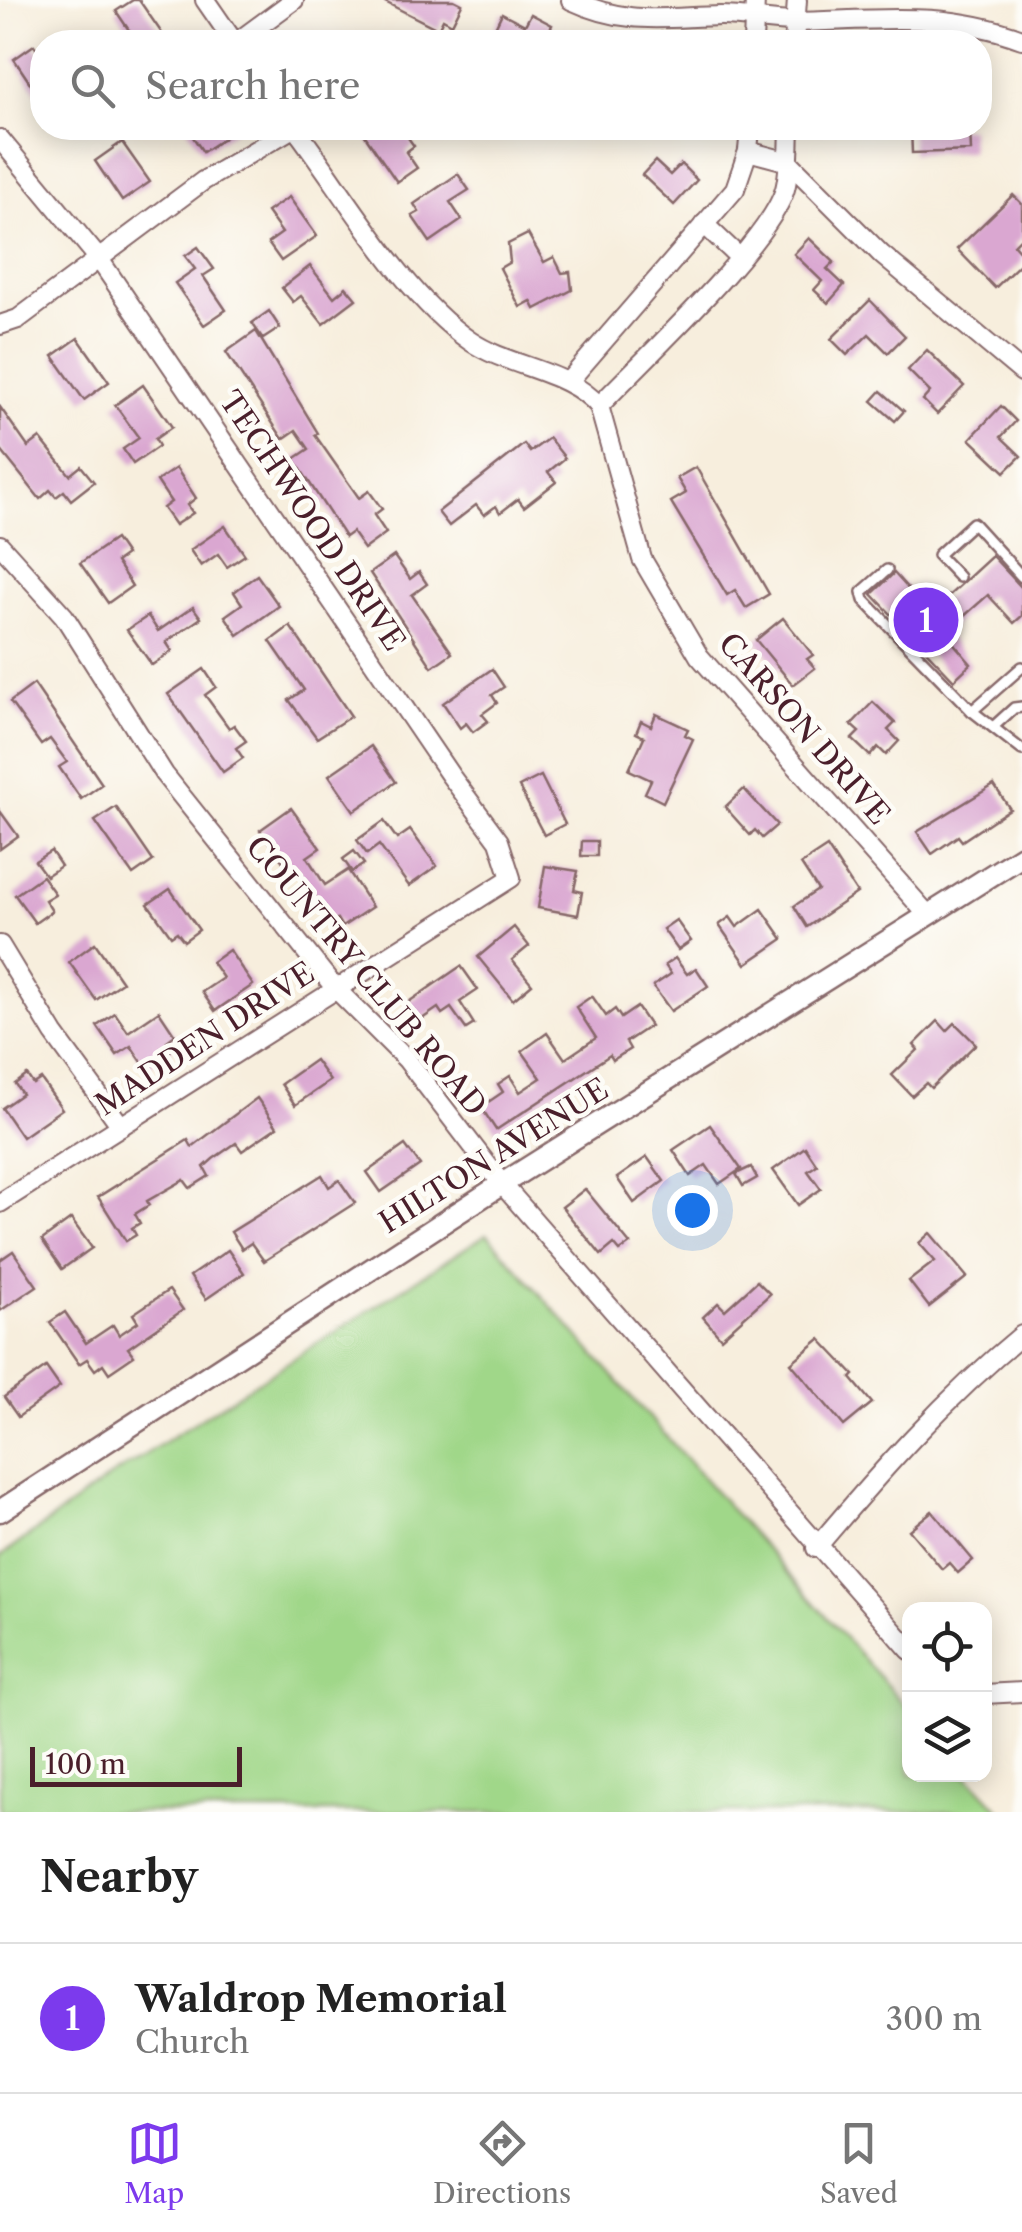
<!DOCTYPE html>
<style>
:root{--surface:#fff;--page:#f6f6f6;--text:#222;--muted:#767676;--line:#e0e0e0;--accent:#7c3aed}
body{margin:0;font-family:"Libre Caslon Text",serif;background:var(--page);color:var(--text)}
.controls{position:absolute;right:30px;bottom:30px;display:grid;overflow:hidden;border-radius:20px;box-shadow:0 5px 25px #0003}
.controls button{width:90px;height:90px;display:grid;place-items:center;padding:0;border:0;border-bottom:2px solid var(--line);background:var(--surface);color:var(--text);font:50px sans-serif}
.scale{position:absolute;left:30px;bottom:25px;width:212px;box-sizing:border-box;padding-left:10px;border:5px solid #4a1f2b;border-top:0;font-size:28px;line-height:35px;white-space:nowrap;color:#4a1f2b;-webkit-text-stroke:8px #fdfcf7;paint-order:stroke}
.you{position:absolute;left:692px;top:1210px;width:35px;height:35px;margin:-25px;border:8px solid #fff;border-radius:50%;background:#1a73e8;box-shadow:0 0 0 15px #1a73e833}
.badge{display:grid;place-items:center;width:65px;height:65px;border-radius:50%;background:var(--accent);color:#fff;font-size:32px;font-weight:700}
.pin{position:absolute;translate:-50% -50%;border:5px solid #fff;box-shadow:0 2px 10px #0006}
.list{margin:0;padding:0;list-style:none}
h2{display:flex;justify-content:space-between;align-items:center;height:130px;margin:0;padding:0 40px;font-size:42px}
h2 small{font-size:32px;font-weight:400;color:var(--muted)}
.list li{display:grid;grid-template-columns:65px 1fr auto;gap:30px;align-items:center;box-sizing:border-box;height:150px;padding:0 40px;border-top:2px solid var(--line)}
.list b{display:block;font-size:38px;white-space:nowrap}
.list p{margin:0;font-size:32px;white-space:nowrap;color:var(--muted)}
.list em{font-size:32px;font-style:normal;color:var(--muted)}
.icon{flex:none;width:55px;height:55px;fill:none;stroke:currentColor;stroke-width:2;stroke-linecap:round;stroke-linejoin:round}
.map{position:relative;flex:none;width:1022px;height:1812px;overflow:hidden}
.search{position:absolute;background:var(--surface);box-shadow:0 5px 25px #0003;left:30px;right:30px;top:30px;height:110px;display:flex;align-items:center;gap:25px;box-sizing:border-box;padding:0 35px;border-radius:40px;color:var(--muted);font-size:38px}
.sheet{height:280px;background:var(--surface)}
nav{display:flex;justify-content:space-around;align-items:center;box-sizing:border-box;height:140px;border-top:2px solid var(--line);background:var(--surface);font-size:28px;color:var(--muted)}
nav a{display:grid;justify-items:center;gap:5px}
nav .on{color:var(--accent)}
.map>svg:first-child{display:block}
</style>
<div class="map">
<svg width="1022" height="1812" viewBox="0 0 1022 1812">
<rect width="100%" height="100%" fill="#fdfcf7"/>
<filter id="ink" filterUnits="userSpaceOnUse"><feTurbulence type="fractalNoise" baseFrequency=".01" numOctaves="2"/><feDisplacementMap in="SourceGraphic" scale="20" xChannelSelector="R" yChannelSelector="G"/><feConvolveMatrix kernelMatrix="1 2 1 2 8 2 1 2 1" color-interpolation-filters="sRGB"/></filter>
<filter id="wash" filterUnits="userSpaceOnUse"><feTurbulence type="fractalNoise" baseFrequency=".0048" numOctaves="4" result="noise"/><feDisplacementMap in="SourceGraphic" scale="40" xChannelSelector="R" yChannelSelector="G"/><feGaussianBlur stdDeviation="2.25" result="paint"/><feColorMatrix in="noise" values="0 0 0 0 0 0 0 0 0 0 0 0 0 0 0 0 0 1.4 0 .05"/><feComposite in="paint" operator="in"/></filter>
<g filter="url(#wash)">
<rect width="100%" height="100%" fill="#f7eedd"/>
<!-- green -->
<polygon fill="#a0d789" stroke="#757b5a" stroke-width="2.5" points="487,1234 909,1710 910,1774 967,1775 1002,1812 0,1812 0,1557 107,1479"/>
<g id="blocks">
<!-- building -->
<g fill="#daa7d1">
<polygon points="133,0 139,0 168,42 137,42 116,11"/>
<polygon points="381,0 454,0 462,4 452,24 443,19 438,29"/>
<polygon points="502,13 525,25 531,14 552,25 543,42 512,42 493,32"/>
<polygon points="34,45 42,58 42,101 14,59"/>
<polygon points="187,128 239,128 203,152"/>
<polygon points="373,128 401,128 414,146 406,152 417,168 397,182 364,134"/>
<polygon points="911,128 970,128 971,151 912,153"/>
<polygon points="122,142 150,182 122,201 95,161"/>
<polygon points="655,161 670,175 681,164 697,180 674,205 642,175"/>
<polygon points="458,174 469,190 450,202 462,220 430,242 412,216 419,212 414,204"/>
<polygon points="1013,195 1022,204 1022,237 1014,245 1022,254 1022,262 995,288 957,249"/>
<polygon points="289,197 317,236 281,261 268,243 282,233 267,212"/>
<polygon points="528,234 544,262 554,257 562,273 570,272 572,290 535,309 531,301 520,307 500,268 510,262 508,244"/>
<polygon points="809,238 834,262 827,269 844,285 828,303 814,290 822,281 794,254"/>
<polygon points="198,247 214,269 203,276 226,310 204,325 175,283 195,269 185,256"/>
<polygon points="310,266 334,297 346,287 356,299 323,324 301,296 293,302 282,288"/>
<polygon points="870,300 905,336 888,353 869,334 847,355 831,339"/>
<polygon points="269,311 280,328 263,339 252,323"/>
<polygon points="256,331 318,433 315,435 359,498 369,491 382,509 374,515 386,533 364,549 352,532 345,537 294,459 309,449 296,430 283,439 226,352"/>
<polygon points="78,338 109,382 84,400 53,356"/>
<polygon points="927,350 964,386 937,414 923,400 930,392 908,370"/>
<polygon points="143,385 172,427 155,439 159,446 133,464 123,449 139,438 115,405"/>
<polygon points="881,391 904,411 895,421 872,401"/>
<polygon points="1001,406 1016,421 1001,437 1021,456 1005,472 970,439"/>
<polygon points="0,407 28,447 40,438 70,475 81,466 94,482 71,500 64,491 56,497 50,490 40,499 0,449"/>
<polygon points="549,438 565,458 548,472 556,482 524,507 518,499 500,513 496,506 484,515 476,505 449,526 438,512 524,444 530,452"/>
<polygon points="696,467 769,594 746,608 735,590 727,595 671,502 686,493 677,478"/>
<polygon points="176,468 196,498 187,505 193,513 175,525 163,508 171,502 157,481"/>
<polygon points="225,526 245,555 227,567 218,554 201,566 190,550"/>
<polygon points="115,539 126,555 116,562 132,586 108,603 80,563"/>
<polygon points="394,556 410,579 419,572 427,584 412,595 452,653 432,667 370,573"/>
<polygon points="992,556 1022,588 1022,616 1014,623 988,595 945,633 971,664 954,680 872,594 894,573 930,613"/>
<polygon points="257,575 279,606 238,635 225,616 242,604 234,592"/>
<polygon points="193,607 201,618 166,642 172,651 152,665 127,630 148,616 158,631"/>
<polygon points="783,618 813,655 807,659 815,668 793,685 756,640"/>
<polygon points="290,626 351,716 317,738 289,700 304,690 270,641"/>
<polygon points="204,669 216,687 205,695 229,728 234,725 246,741 236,748 243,758 223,772 168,694"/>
<polygon points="492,669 504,687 492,695 497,703 482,714 488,721 473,732 466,723 460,728 443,703"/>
<polygon points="34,684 102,784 81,799 59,767 67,762 50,739 41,745 10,702"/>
<polygon points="873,702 895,723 888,730 899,741 886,755 878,747 870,756 852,739 859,732 851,725"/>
<polygon points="656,714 688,729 685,735 693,739 663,802 645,793 651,780 629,770 644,737 636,733 641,721 651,726"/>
<polygon points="371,746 396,782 354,811 329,775"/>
<polygon points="541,776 565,824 544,835 519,787"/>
<polygon points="994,785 1010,809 962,841 958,836 932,854 917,832"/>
<polygon points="744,789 777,825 762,838 755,830 750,835 725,807"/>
<polygon points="116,807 153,861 133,875 95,821"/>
<polygon points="291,808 320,848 307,857 325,885 348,870 372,907 342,927 337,919 332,922 295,866 289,870 260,830"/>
<polygon points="0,811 18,836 0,849"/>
<polygon points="384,821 397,839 410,830 437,866 409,886 379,845 367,854 357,840"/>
<polygon points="582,841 597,841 597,856 581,856"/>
<polygon points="827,847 857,893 807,927 794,906 818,890 801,864"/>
<polygon points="51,851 61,866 46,876 35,861"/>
<polygon points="354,851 364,864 352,872 343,859"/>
<polygon points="545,866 578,871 574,890 582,892 578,915 538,908"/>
<polygon points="42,876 55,894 45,900 52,911 35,923 15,895"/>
<polygon points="170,889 199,930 184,941 177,932 171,936 148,904"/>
<polygon points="762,909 783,939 746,964 719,925 730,917 737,927"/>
<polygon points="676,920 691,941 678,950 663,929"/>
<polygon points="514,927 529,946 512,960 532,984 513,1000 478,957"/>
<polygon points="95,943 122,982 96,1000 69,962"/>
<polygon points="229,950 253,985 215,1011 202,992 223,978 212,962"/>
<polygon points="675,958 687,974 696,968 708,986 671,1011 653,986 671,974 665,965"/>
<polygon points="461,966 478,990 460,1002 474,1024 466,1029 451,1008 442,1014 438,1008 419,1021 407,1003"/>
<polygon points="592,996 606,1016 615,1009 621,1018 637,1007 650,1026 626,1042 630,1049 613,1060 610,1055 496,1130 481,1107 503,1092 498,1084 510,1076 520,1092 541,1078 522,1051 547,1033 565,1059 596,1038 576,1007"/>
<polygon points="159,1011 175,1035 167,1041 173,1049 146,1068 131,1046 117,1055 97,1026 115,1013 128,1032"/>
<polygon points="938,1021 947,1031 955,1023 976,1044 931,1088 926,1083 912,1096 892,1075 918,1050 914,1045"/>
<polygon points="315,1060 330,1081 295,1105 281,1084"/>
<polygon points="27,1075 33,1084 41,1079 62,1109 22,1137 2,1108 22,1094 15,1084"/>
<polygon points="257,1098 277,1127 242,1151 236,1143 213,1159 204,1167 209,1176 190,1188 184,1180 147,1201 149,1205 135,1214 140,1223 132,1228 136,1235 126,1241 98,1197 188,1140 192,1147"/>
<polygon points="710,1125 741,1169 719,1184 706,1165 690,1176 673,1150"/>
<polygon points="405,1145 420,1165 381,1192 367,1172"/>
<polygon points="805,1147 817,1165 808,1171 821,1189 798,1205 773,1170"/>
<polygon points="647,1157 664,1181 634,1203 617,1178"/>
<polygon points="751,1167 757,1178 743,1186 736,1174"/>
<polygon points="322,1175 329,1187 339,1180 355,1203 264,1261 251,1243 242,1249 231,1232"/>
<polygon points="585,1189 630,1244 620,1251 614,1244 601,1255 562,1207"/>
<polygon points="71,1219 92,1248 62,1269 42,1240"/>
<polygon points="930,1233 967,1277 929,1307 909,1281 935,1261 919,1243"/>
<polygon points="228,1250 244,1273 206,1299 190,1276"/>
<polygon points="13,1251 37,1286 0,1311 0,1260"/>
<polygon points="757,1281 770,1294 721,1338 703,1317 718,1303 725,1310"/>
<polygon points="169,1290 183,1310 128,1348 134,1356 109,1373 103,1364 95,1370 87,1359 79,1364 50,1322 65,1312 86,1343 113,1325 119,1335 138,1322 133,1314"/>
<polygon points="820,1339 854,1375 851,1378 872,1403 844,1426 791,1363"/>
<polygon points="46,1367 60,1387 18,1417 4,1397"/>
<polygon points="932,1511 973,1560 958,1573 949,1563 942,1569 909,1530"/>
</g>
</g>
</g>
<g filter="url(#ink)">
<use href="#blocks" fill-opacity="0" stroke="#876769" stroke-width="2.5"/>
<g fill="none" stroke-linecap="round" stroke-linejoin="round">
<defs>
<g id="service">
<polyline points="887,570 862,592 864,600 972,711 1022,667"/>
<polyline points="959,577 938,555 973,523 1022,577"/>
<polyline points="972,711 1022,750"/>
<polyline points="993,727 1014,708 1022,707"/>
</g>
<g id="minor">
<polyline points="205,0 234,42"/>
<path d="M571 0C627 26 663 17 721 16 746 16 771 22 796 22 877 20 945 10 1022 39"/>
<polyline points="237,42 294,0"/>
<polyline points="753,42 755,0"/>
<polyline points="794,42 797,0"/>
<path d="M295 128C346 195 402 294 470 341 510 368 568 370 599 406L642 559 699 656 927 914"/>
<polyline points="0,139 99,259 450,775 499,841 511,878 0,1203"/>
<polyline points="748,151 789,162 882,255 1022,372"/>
<polyline points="704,224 740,258"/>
<polyline points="0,325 18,319 203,181 293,128"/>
<polyline points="568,382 735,189 748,151 750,128"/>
<path d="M599 406C641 362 771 241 785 189 790 170 789 148 790 128"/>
<polyline points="0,545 64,616 164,774 335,988 407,1060 502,1184 910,1650"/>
<polyline points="0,945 54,1034 121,1126"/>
<path d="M816 1548C881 1471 944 1399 1022 1335"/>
<polyline points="984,1694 1022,1692"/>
</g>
<polyline id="tertiary" points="0,1511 502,1184 1022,856"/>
</defs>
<!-- service casing -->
<use href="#service" stroke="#876769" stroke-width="14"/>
<!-- minor casing -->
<use href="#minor" stroke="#876769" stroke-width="22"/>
<!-- tertiary casing -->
<use href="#tertiary" stroke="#876769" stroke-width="25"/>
<!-- service -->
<use href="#service" stroke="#fff" stroke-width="9"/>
<!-- minor -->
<use href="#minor" stroke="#fff" stroke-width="18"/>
<!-- tertiary -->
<use href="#tertiary" stroke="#fff" stroke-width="20"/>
</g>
</g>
<g text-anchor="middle" stroke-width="9" stroke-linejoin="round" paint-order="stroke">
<!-- street labels -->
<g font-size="30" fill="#4a1f2b" stroke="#fdfcf7">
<text transform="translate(312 521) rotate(56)" y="10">TECHWOOD DRIVE</text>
<text transform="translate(804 729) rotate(49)" y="10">CARSON DRIVE</text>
<text transform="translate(366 976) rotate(50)" y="10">COUNTRY CLUB ROAD</text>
<text transform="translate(205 1039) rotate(-33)" y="10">MADDEN DRIVE</text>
<text transform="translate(494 1156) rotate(-32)" y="10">HILTON AVENUE</text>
</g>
</g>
</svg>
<div class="controls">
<button><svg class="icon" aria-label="locate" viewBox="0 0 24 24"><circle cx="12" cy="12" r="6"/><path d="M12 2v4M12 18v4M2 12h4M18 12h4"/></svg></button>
<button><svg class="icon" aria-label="layers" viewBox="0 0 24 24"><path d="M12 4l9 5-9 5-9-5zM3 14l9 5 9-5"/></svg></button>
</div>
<div class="scale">100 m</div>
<div class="you"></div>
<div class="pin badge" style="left:926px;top:620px">1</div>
<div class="search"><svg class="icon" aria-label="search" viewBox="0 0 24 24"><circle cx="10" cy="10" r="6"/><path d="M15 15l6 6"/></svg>Search here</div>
</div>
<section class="sheet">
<h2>Nearby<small></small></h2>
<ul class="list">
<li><span class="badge">1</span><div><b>Waldrop Memorial</b><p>Church</p></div><em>300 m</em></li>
</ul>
</section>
<nav>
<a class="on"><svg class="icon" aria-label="map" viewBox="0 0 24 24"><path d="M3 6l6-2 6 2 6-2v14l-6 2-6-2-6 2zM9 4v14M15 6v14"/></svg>Map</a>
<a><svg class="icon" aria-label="directions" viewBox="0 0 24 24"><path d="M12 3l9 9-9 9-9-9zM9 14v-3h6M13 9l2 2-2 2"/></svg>Directions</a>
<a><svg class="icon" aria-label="saved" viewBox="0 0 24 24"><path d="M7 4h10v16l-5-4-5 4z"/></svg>Saved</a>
</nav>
